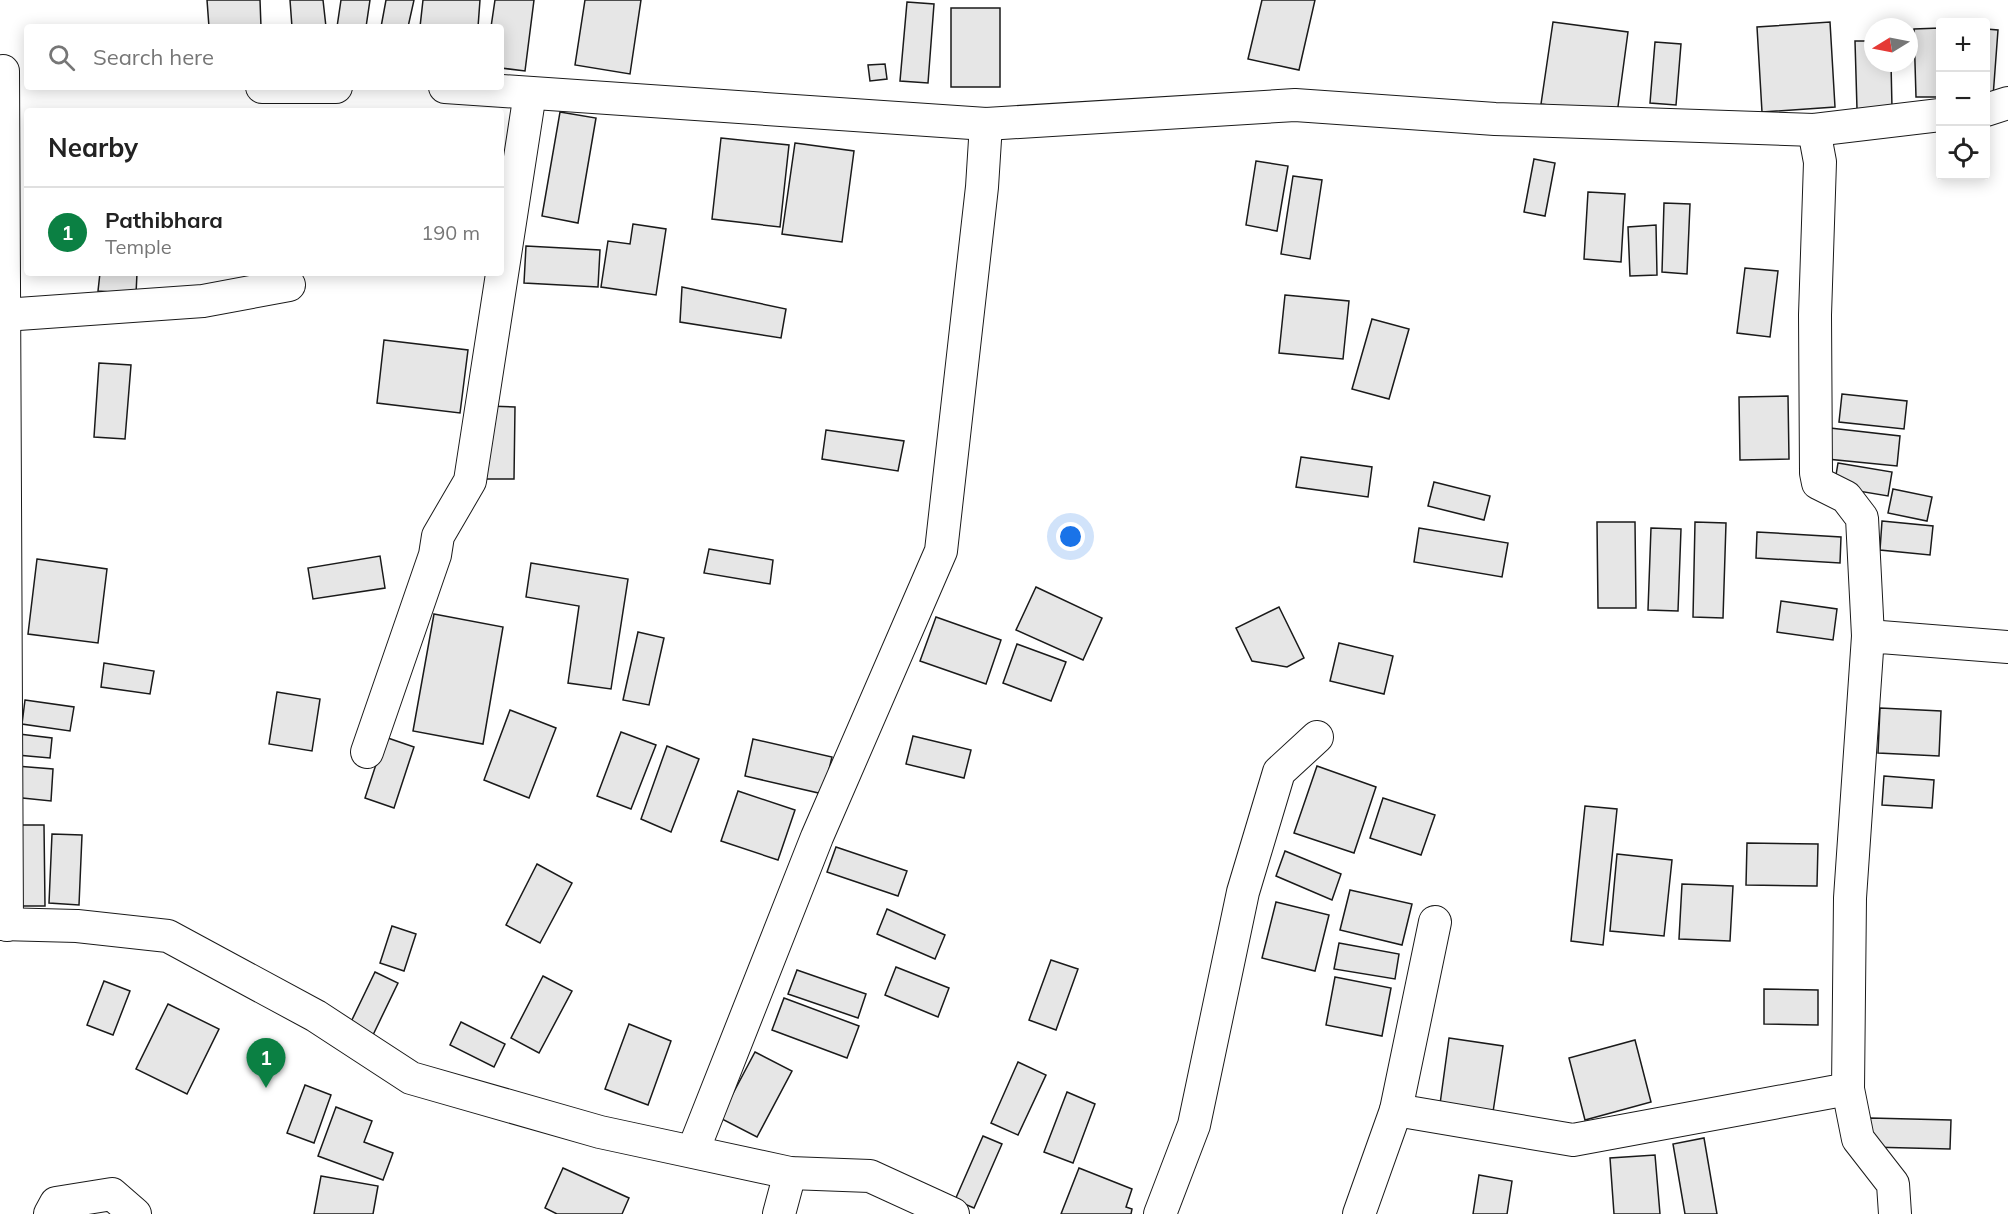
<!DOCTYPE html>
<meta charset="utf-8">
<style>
:root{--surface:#fff;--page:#f6f6f6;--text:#222;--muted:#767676;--line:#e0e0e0;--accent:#0b8043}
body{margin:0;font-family:Mulish,sans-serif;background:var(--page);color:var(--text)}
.controls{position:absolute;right:18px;top:18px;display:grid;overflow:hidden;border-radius:6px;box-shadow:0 3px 15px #0003}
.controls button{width:54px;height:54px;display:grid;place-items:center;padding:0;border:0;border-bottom:2px solid var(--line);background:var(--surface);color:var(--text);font:30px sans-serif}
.compass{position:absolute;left:1864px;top:18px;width:54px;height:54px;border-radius:50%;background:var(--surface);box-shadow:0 3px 15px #0003;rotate:260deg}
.you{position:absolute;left:1071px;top:537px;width:21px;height:21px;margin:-15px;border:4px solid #fff;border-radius:50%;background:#1a73e8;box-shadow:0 0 0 9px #1a73e833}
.badge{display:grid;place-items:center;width:39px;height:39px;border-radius:50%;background:var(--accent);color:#fff;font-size:20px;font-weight:700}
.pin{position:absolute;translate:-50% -50px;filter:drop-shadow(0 2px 3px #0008)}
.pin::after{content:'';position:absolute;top:32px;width:21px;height:18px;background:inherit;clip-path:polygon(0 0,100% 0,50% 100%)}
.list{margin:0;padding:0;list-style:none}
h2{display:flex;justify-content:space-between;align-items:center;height:78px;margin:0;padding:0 24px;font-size:26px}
h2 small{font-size:20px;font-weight:400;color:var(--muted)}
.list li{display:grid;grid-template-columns:39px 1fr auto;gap:18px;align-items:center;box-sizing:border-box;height:90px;padding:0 24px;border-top:2px solid var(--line)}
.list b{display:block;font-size:22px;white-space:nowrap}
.list p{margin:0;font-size:20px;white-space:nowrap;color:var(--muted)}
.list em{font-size:20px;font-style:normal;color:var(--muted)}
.icon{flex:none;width:33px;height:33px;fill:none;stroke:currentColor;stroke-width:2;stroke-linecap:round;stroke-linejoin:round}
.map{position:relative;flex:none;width:2008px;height:1214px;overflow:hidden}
.search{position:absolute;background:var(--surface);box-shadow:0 3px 15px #0003;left:24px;top:24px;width:480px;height:66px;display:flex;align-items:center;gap:15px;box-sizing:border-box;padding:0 21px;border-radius:6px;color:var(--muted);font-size:22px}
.panel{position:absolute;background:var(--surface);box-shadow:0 3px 15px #0003;left:24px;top:108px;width:480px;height:168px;border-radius:6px}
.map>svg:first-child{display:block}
</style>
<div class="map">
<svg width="2008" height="1214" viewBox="0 0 2008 1214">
<rect width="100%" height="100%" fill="#fff"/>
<!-- building -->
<g fill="#e6e6e6" stroke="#1a1a1a" stroke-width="1.5">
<polygon points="207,0 260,0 261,27 209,27"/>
<polygon points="290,0 323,0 326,27 292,27"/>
<polygon points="341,0 370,0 366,27 337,27"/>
<polygon points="386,0 414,0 408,27 381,27"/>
<polygon points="423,0 480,0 478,27 420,27"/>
<polygon points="495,0 534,0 525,71 501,68 501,27 491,27"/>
<polygon points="585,0 641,0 630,74 575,65"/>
<polygon points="1262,0 1315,0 1299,70 1248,59"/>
<polygon points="907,2 934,4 928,83 900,81"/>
<rect x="951" y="8" width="49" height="79"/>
<polygon points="1553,22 1628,32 1617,114 1541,104"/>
<polygon points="1830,22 1835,107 1762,112 1757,27"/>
<polygon points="1940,28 1940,97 1916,97 1914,29"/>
<polygon points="1986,29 1998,30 1993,97 1986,96"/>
<polygon points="1855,41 1873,41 1873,63 1891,63 1892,108 1857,109"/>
<polygon points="1655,42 1681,44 1676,105 1650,103"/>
<polygon points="885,64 887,79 870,81 868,65"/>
<polygon points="560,112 596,118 578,223 542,216"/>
<polygon points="721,138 789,145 780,227 712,219"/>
<polygon points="795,143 854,151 842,242 782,234"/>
<polygon points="1534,159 1555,163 1545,216 1524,212"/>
<polygon points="1256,161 1288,166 1277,231 1246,225"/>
<polygon points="1293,176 1322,180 1310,259 1281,254"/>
<polygon points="1588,192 1625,194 1621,262 1584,259"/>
<polygon points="1664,203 1690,204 1687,274 1662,272"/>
<polygon points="633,224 666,229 656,295 601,287 608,241 630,244"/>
<polygon points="1656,225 1657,275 1630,276 1628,227"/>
<polygon points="526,246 600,250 598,287 524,283"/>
<polygon points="1745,268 1778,271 1770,337 1737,333"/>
<polygon points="100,273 137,273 136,294 98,291"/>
<polygon points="682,287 786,309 781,338 680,322"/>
<polygon points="1285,295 1349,301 1343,359 1279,353"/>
<polygon points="1372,319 1409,329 1389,399 1352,389"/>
<polygon points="384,340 468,350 460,413 377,403"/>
<polygon points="99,363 131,365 125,439 94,437"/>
<polygon points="1842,394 1907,401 1904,429 1839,422"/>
<polygon points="1788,396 1789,459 1740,460 1739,397"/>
<polygon points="487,406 515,407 514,479 486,479"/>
<polygon points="1830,428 1900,436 1897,466 1827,459"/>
<polygon points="826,430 904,441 898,471 822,459"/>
<polygon points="1301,457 1372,467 1368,497 1296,487"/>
<polygon points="1838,463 1892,472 1888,496 1834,487"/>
<polygon points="1434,482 1490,496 1484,520 1428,506"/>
<polygon points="1893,489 1932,497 1927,521 1888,513"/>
<polygon points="1882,521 1933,526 1930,555 1880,550"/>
<polygon points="1597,522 1635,522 1636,608 1598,608"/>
<polygon points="1695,522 1726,523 1723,618 1693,617"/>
<polygon points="1419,528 1508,543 1502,577 1414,562"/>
<polygon points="1651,528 1681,529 1678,611 1648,610"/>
<polygon points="1757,532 1841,537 1840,563 1756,558"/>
<polygon points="709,549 773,560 770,584 704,573"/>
<polygon points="380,556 385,588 313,599 308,568"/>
<polygon points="37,559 107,569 98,643 28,634"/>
<polygon points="531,563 628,579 611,689 568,683 579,606 526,597"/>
<polygon points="1036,587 1102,618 1083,660 1016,630"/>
<polygon points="1781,601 1837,609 1833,640 1777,632"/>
<polygon points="1279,607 1304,658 1287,667 1252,661 1236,628"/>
<polygon points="434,614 503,627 483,744 413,731"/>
<polygon points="936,617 1001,640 986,684 920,661"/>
<polygon points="638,632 664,638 649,705 623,700"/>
<polygon points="1339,643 1393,656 1384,694 1330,681"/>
<polygon points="1017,644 1066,662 1051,701 1003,683"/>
<polygon points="104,663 154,671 150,694 101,687"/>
<polygon points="277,692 320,699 312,751 269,744"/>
<polygon points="25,700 74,707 70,731 22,724"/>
<polygon points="1880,708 1941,711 1939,756 1878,753"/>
<polygon points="510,710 556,728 529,798 484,780"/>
<polygon points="621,732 656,745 631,809 597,796"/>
<polygon points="19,734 52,738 50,758 17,755"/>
<polygon points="913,736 971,750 964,778 906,764"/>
<polygon points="385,737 414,747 394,808 365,798"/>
<polygon points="753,739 832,757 823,794 745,776"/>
<polygon points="667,746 699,759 671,832 641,819"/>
<polygon points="16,766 53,769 51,801 13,797"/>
<polygon points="1317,766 1376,787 1354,853 1294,833"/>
<polygon points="1884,776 1934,780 1932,808 1882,805"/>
<polygon points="738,791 795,810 778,860 721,841"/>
<polygon points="1383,798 1435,815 1421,855 1370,838"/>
<polygon points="1585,806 1617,809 1603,945 1571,941"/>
<polygon points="21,825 44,825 45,906 22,906"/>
<polygon points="52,834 82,835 79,905 49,903"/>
<polygon points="1747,843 1818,844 1817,886 1746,885"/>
<polygon points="836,847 907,871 898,896 827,872"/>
<polygon points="1285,851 1341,874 1332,900 1276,876"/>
<polygon points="1617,854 1672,860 1664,936 1610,931"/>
<polygon points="537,864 572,883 540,943 506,925"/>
<polygon points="1682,884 1733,886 1730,941 1679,939"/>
<polygon points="1350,890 1412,904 1402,945 1340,930"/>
<polygon points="1276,902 1329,915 1315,971 1262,958"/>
<polygon points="887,909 945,935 935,959 877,934"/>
<polygon points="392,926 416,934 404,971 380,963"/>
<polygon points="1339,943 1399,954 1395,979 1334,969"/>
<polygon points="1051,960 1078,969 1056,1030 1029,1020"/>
<polygon points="896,967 949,988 938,1017 885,995"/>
<polygon points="797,970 866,994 858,1018 788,994"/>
<polygon points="375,972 398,983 372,1037 349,1026"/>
<polygon points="543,976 572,991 539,1053 511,1038"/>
<polygon points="1335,977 1391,988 1382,1036 1326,1025"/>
<polygon points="104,981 130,991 113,1035 87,1025"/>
<polygon points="1764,989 1818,990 1818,1025 1764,1024"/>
<polygon points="784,998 859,1026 847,1058 772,1030"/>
<polygon points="168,1004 219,1029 187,1094 136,1069"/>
<polygon points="461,1022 505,1044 494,1067 450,1045"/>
<polygon points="629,1024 671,1041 648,1105 605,1089"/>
<polygon points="1449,1038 1503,1046 1493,1112 1440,1104"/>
<polygon points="1635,1040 1651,1102 1585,1120 1569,1058"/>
<polygon points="755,1052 792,1071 757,1137 720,1118"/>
<polygon points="1018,1062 1046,1075 1018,1135 991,1123"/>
<polygon points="305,1085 331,1095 314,1143 287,1133"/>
<polygon points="1067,1092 1095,1104 1073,1163 1044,1152"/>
<polygon points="336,1107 372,1121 364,1142 393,1153 383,1180 318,1156"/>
<polygon points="1870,1118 1951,1120 1950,1149 1869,1147"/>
<polygon points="983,1136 1002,1144 974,1208 955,1200"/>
<polygon points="1704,1138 1717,1214 1685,1214 1673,1144"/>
<polygon points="1655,1155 1660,1214 1614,1214 1610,1158"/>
<polygon points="563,1168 629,1198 622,1214 557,1214 545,1208"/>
<polygon points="1079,1168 1132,1189 1126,1207 1132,1209 1131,1214 1061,1214"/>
<polygon points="1479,1175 1512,1181 1507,1214 1473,1214"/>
<polygon points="321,1176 378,1186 373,1214 314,1214"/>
</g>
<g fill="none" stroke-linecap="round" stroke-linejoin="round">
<defs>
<g id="street">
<polyline points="3,71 7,925"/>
<polyline points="262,87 336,87"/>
<polyline points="445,87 986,124 1295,105 1495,119 1814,130 1940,115"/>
<polyline points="1986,110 2008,103"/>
<polyline points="1814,130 1820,162 1815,315 1816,473 1818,483 1846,497 1862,518 1868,636"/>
<polyline points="4,315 203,301 289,285"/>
<polyline points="367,752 435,555 438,536 470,481 530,93"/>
<polyline points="0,924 77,926 168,936 316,1016 411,1078 600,1132 790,1173 870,1176 953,1214"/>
<polyline points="1848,1089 1858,1139 1893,1184 1895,1214"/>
<polyline points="1396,1110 1435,922"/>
<polyline points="693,1151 817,837 941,551 982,187 986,124"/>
<polyline points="50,1214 56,1203 112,1194 135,1214"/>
<polyline points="779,1214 790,1173"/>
<polyline points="1160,1214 1194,1125 1243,892 1279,772 1317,737"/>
<polyline points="1359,1214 1396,1110 1573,1140 1848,1089 1850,898 1868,636 2008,647"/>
</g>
</defs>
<!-- street casing -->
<use href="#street" stroke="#1a1a1a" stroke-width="34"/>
<!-- street -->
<use href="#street" stroke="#fff" stroke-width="32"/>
</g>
</svg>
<div class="controls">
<button>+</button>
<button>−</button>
<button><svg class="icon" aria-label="locate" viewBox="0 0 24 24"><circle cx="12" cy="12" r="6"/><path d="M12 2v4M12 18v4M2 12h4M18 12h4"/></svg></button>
</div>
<svg class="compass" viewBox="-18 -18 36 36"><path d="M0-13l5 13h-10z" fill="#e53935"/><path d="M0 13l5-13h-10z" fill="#767676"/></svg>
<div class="you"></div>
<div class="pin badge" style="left:266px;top:1088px">1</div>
<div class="search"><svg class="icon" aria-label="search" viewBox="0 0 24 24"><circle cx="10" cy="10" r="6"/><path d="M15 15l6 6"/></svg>Search here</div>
<section class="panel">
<h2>Nearby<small></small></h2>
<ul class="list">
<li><span class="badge">1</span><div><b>Pathibhara</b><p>Temple</p></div><em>190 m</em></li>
</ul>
</section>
</div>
